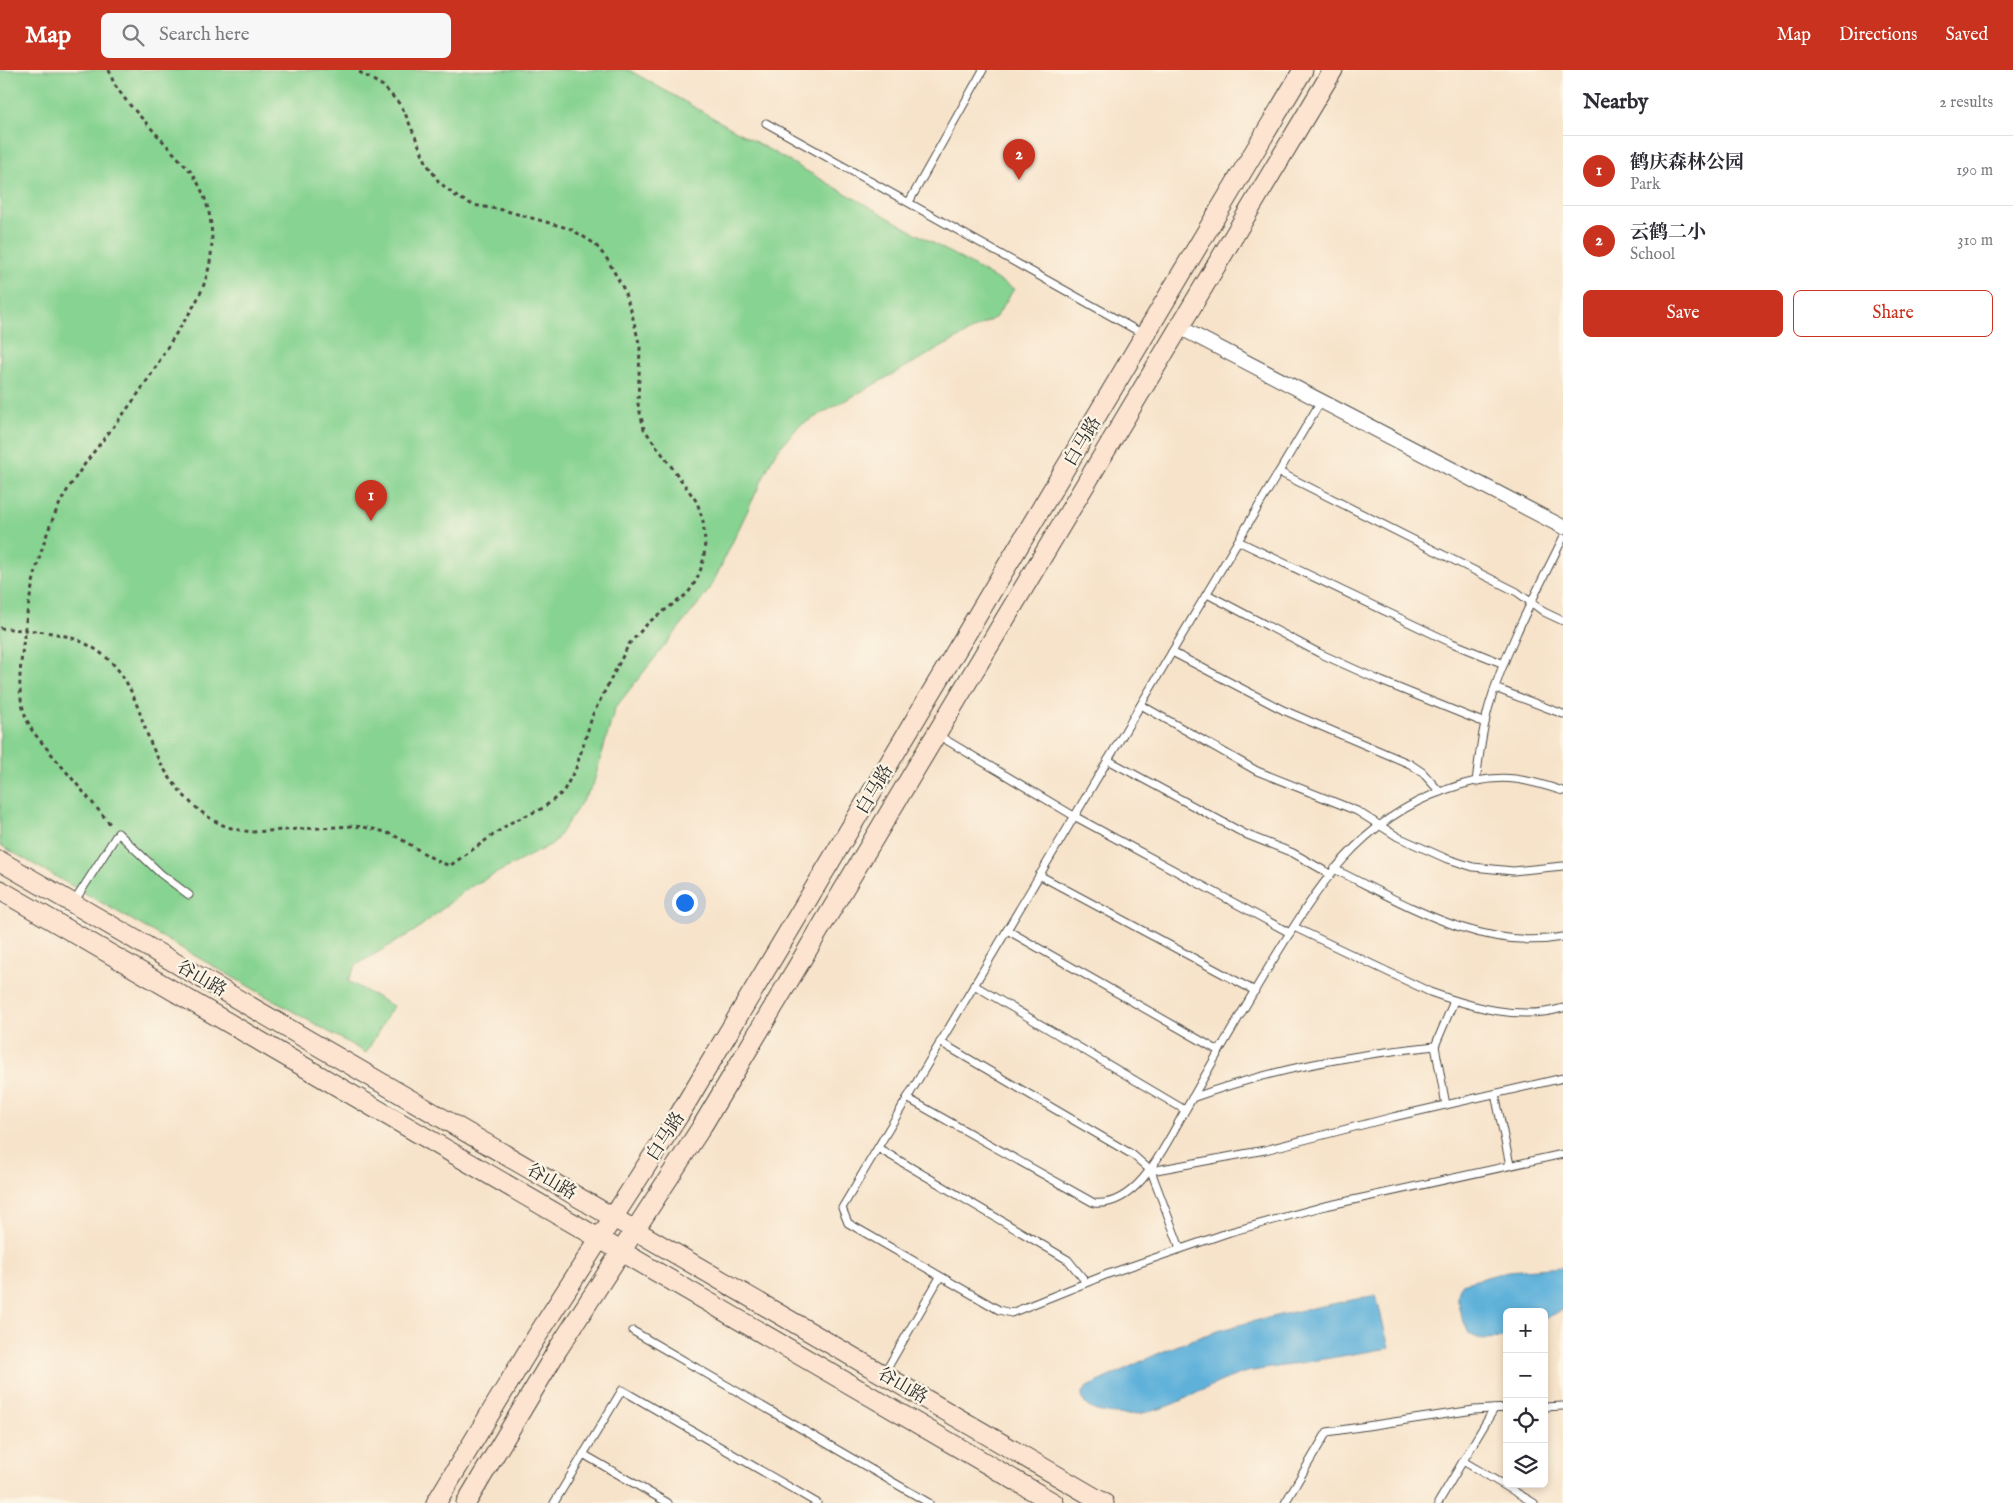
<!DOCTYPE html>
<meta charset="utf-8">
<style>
:root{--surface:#fff;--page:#f7f7f7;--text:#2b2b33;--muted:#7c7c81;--line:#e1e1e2;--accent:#c8321e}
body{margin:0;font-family:"IM FELL English","Noto Serif SC",serif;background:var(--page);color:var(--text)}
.controls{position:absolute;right:15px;bottom:15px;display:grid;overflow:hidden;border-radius:8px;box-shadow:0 2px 8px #0003}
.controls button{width:45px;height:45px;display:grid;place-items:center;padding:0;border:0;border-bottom:1px solid var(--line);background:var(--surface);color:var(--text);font:25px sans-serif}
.you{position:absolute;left:684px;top:832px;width:18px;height:18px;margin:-12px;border:4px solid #fff;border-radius:50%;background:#1a73e8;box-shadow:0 0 0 8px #1a73e833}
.badge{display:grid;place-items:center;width:32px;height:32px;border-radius:50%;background:var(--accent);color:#fff;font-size:16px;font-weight:700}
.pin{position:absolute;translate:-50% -41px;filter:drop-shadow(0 1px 2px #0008)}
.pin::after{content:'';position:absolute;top:26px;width:18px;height:15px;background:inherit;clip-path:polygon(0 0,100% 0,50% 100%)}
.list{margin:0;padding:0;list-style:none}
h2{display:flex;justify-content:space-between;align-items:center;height:65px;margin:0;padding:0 20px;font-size:21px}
h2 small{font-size:16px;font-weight:400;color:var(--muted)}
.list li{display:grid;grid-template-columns:32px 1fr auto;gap:15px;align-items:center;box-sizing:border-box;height:70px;padding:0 20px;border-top:1px solid var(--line)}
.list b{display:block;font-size:19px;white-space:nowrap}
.list p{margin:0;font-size:16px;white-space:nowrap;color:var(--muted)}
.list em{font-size:16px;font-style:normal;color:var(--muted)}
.actions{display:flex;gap:10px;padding:15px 20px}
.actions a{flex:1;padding:11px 0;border:1px solid var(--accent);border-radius:8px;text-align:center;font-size:18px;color:var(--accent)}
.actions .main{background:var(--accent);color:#fff}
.icon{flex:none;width:28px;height:28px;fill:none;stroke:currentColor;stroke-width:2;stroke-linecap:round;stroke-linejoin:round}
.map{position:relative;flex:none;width:1563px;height:1433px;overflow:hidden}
header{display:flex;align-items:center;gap:30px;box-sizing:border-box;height:70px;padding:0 25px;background:var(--accent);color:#fff}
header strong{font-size:24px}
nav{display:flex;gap:28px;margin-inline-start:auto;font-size:18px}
.search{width:350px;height:45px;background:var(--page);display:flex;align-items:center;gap:12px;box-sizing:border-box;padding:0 18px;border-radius:8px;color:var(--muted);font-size:19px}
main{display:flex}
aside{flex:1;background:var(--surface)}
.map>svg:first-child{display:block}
</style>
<header>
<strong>Map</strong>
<div class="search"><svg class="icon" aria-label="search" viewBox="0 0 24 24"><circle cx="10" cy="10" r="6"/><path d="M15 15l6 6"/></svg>Search here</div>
<nav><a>Map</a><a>Directions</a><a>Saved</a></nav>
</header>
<main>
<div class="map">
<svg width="1563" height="1433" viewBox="0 0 1563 1433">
<rect width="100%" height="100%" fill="#fcf5e5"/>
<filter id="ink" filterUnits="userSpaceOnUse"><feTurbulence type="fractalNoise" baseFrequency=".02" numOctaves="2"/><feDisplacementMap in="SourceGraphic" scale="10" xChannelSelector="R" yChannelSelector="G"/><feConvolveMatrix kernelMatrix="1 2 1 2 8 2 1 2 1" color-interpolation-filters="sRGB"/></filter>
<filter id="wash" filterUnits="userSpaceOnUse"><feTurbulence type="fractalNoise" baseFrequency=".0096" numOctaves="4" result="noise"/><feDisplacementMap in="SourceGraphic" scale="20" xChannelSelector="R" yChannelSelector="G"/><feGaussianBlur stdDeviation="1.12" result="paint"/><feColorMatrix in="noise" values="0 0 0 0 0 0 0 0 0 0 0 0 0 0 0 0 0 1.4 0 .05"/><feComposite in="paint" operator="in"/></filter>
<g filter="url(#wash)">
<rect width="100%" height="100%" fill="#f7e3ca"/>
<!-- green -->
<polygon fill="#87d391" stroke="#597f5e" points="0,0 629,0 1014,219 996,247 799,356 775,383 710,519 615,638 593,715 554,773 468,818 416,860 356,895 348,911 393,936 366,983 0,775"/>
<!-- water -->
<g fill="#5fb1da" stroke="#456e82">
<path d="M1563 1197V1240L1544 1249V1242H1507L1505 1268 1480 1269 1469 1264C1463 1248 1452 1231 1462 1214L1508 1201Z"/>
<path d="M1376 1225 1389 1278 1247 1302C1192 1318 1163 1354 1101 1342 1090 1340 1081 1334 1082 1322L1087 1317C1126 1299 1164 1279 1205 1265 1261 1247 1319 1237 1376 1225Z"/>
</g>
</g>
<g filter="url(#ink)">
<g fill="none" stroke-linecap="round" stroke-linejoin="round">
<defs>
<g id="lane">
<polyline points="766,53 1145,265"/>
<polyline points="909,132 983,0"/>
<polyline points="1321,331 842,1138 848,1153 999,1240 1011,1243 1108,1204 1230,1162 1321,1137 1563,1084"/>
<polyline points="1279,402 1517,522 1544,542 1563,551"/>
<polyline points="1238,471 1452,573 1504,594"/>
<polyline points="1207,524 1319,583 1381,611 1485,653"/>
<polyline points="1172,582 1283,640 1410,694 1422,702 1440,722"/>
<polyline points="1495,618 1563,644"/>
<polyline points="1141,635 1257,701 1357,741 1398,767 1445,788 1473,797 1513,801 1563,796"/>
<polyline points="936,664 1074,746 1290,863"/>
<polyline points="1108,690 1245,764 1293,783 1330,804"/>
<path d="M1476 712C1479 686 1482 661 1489 636 1506 578 1536 523 1563 468"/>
<path d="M1334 799C1404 833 1481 882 1563 867"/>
<polyline points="1039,805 1255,921"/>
<polyline points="74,832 118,763 161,804 189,825"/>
<path d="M1294 857 1430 922C1472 937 1519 951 1563 938"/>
<polyline points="1007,860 1219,981"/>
<polyline points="974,915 1185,1040"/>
<polyline points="940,972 1133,1085 1151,1101 1180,1178"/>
<polyline points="1495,1024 1510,1095"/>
<path d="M907 1028 1094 1133C1139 1138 1167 1071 1186 1039 1213 991 1241 943 1270 895 1316 820 1357 751 1445 720 1467 712 1492 706 1515 709 1532 711 1547 716 1563 721"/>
<path d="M1192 1028C1272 999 1350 985 1435 976"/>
<polyline points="1446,1035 1435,976 1454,931"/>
<polyline points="878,1078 1068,1190 1086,1212"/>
<polyline points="1151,1101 1265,1080 1393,1047 1563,1008"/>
<polyline points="633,1261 929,1433"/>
<polyline points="884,1304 940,1207"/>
<polyline points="1544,1337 1563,1336"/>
<polyline points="583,1384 668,1433"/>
<polyline points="1463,1391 1534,1433"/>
<polyline points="554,1433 622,1320 817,1433"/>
<polyline points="1285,1433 1327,1362 1474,1340 1507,1338"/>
<polyline points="1438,1433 1494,1339"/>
</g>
<polyline id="street" points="1179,257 1563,457"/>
<g id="secondary">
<polyline points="0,791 1104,1433"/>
<polyline points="0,820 1054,1433"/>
<polyline points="436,1433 537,1266 679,1045 1303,0"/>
<polyline points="466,1433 558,1279 701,1058 1333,0"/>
</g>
</defs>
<!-- lane casing -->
<use href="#lane" stroke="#4a4743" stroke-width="9"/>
<!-- street casing -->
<use href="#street" stroke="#4a4743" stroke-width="16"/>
<!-- secondary casing -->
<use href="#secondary" stroke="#4a4743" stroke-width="21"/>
<!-- path -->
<g stroke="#4a4743" stroke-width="3" stroke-dasharray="4 4" stroke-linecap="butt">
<path d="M109 0 114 14 128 33 191 102C216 137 218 185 200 224 192 241 180 257 170 273 162 286 155 299 146 312 123 348 93 379 70 416 44 455 29 520 24 567 20 603 14 629 33 662L111 755"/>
<path d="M0 558C27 561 57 560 82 572 127 593 134 628 149 669 161 700 186 735 215 751 226 758 239 760 251 762L352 756C367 757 381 760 395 766 408 772 440 796 451 795L510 753 543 738 563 722 576 698 593 644 629 574 649 552 687 524 693 516 700 502 704 487 705 471 703 451 697 432 644 359 638 334 640 277 631 240 623 218 607 189 595 174 571 159 503 140 473 135 457 127 439 112 427 94 404 41 398 32 383 16 356 0"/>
</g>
<!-- lane -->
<use href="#lane" stroke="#fff" stroke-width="7"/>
<!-- street -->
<use href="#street" stroke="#fff" stroke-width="14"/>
<!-- secondary -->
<use href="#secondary" stroke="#fde4d0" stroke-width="19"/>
</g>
</g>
<g text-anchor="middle" stroke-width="4.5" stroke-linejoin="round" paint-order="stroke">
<!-- street labels -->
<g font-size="18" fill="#2b2b2b" stroke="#fcf5e5">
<text transform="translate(1082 371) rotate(-59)" y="6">白马路</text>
<text transform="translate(874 719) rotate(-59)" y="6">白马路</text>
<text transform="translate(202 908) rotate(30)" y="6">谷山路</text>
<text transform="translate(665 1066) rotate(-57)" y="6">白马路</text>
<text transform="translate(552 1111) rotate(30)" y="6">谷山路</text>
<text transform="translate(903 1315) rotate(30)" y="6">谷山路</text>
</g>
</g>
</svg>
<div class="controls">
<button>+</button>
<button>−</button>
<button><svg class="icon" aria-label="locate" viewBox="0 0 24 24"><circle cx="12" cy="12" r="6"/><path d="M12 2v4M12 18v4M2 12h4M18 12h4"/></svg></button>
<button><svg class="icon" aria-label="layers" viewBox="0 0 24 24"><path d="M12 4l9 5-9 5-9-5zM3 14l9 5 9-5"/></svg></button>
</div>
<div class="you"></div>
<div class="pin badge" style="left:371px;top:451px">1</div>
<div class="pin badge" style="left:1019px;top:110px">2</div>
</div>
<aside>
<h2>Nearby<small>2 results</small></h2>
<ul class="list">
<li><span class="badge">1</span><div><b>鹤庆森林公园</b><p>Park</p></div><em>190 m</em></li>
<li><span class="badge">2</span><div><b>云鹤二小</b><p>School</p></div><em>310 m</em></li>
</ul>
<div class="actions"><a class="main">Save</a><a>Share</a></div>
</aside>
</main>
